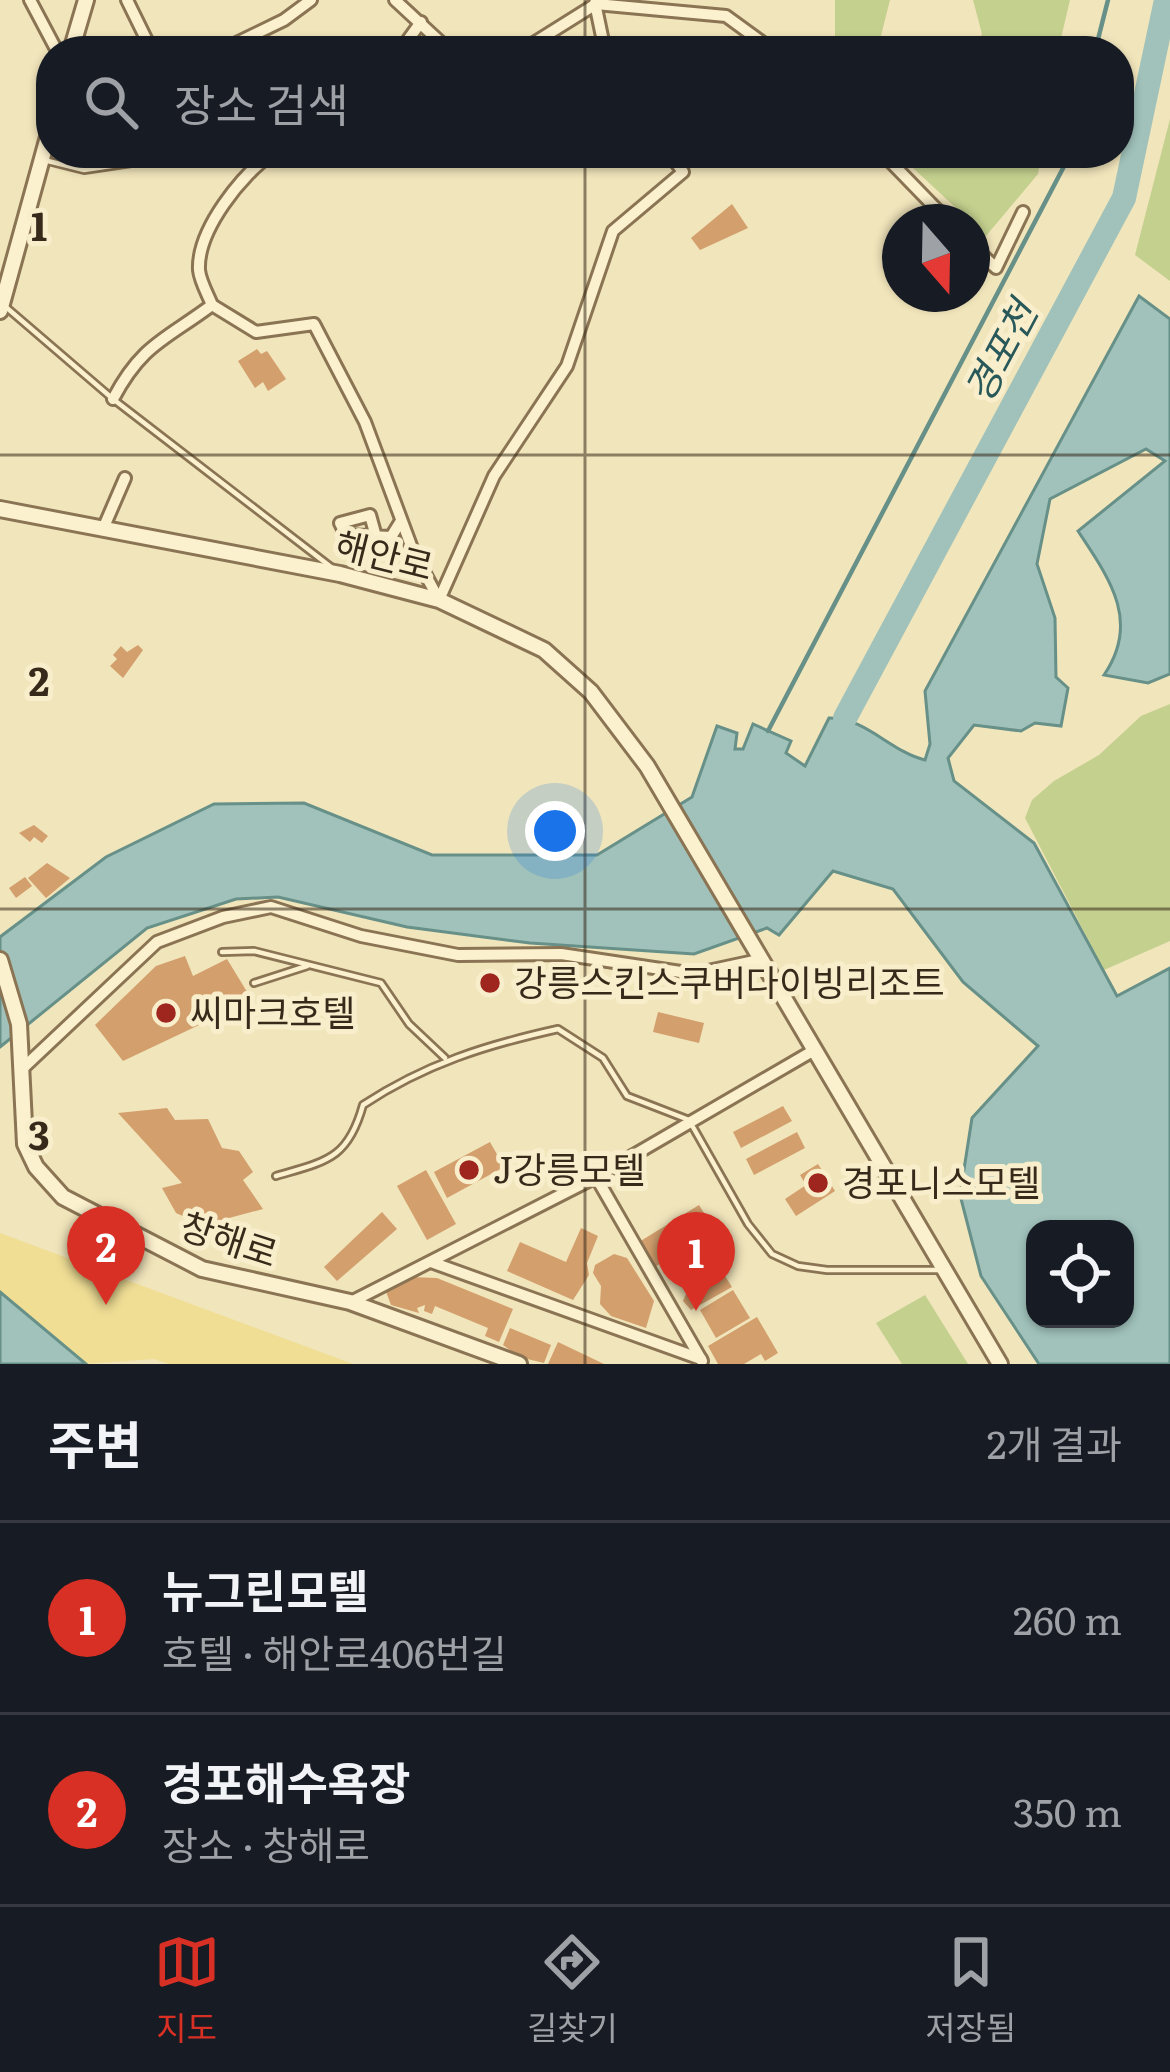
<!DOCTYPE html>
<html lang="ko">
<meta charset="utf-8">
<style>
:root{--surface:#171b24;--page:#20242c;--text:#f1f3f6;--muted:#9ea1a6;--line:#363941;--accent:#d93025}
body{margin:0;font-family:Literata,"Noto Sans KR",serif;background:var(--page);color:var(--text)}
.controls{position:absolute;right:36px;bottom:36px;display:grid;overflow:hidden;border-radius:24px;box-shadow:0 3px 9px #0004}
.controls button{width:108px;height:108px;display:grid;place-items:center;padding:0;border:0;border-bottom:3px solid var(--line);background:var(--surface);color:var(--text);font:60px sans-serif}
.compass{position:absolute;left:882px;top:204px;width:108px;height:108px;border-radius:50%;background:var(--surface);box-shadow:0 3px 9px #0004;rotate:160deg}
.you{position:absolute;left:555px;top:831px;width:42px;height:42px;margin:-30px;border:9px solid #fff;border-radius:50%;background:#1a73e8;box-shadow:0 0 0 18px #1a73e833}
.badge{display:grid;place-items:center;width:78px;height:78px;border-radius:50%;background:var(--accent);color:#fff;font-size:39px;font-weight:700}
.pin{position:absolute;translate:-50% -99px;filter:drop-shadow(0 3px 6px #0008)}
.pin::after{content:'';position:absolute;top:63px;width:42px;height:36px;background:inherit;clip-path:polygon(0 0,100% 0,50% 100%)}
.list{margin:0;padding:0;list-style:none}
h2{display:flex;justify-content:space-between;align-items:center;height:156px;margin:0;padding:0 48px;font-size:51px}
h2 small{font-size:39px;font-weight:400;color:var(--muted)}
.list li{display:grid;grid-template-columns:78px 1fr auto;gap:36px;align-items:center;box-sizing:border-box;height:192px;padding:0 48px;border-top:3px solid var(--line)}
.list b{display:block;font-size:45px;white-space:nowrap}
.list p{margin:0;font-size:39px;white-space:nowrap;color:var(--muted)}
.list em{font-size:39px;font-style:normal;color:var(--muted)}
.icon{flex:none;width:66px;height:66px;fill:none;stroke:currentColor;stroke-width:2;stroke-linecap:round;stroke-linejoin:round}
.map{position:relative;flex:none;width:1170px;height:1364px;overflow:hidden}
.search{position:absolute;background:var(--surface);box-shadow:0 3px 9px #0004;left:36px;right:36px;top:36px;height:132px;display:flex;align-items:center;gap:30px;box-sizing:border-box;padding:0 42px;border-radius:48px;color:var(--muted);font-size:45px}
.sheet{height:540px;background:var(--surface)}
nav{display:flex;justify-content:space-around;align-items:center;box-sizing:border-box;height:168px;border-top:3px solid var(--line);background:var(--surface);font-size:33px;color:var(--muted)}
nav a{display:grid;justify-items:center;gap:6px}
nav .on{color:var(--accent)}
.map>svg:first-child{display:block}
</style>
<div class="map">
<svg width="1170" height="1364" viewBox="0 0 1170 1364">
<rect width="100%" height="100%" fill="#f1e5bb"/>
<!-- green -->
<g fill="#c4d08e">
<polygon points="835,0 890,0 877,51 835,51"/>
<polygon points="973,0 1070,0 1058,51 973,51 982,34"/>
<polygon points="1170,119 1170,281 1135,255"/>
<polygon points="918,153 1041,153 1038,174 986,236 911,166"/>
<polygon points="1170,704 1170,941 1104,970 1025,818 1032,800 1054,781 1099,755 1141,716"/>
<polygon points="925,1295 968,1364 902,1364 876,1323"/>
</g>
<!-- sand -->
<polygon fill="#f0de95" points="0,1233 353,1364 169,1364 154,1359 86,1364 0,1292"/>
<!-- water -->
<g fill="#a0c2ba" stroke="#679088" stroke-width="3" fill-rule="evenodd">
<path d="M1139 296 1170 319V674L1148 683 1104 675C1141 621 1109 578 1078 531L1165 461 1146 449 1050 499 1037 564 1055 618 1056 677 1068 688 1061 726 1035 723 1021 731 974 725 948 758 954 781 1034 843 1117 996 1170 968V1364H1039L981 1276 960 1195 972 1118 1038 1046 963 982 893 889 833 871 779 935 767 928 694 954 530 943 407 927 278 897 236 899 147 928 0 1047V937L106 857 214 804 304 803 432 855H597L692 797 717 726 737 733 735 749H743L753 724 791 741 786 753 805 766 829 718C865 717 891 752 925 760L930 744 925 691ZM1035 1229H1125V1319H1035Z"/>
<polygon points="0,1292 86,1364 0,1364"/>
</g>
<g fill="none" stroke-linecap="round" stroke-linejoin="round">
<!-- stream -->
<g stroke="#679088" stroke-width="4.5">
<polyline points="1095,51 1108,0"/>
<polyline points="768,731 1071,153"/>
</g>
<!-- river -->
<polyline stroke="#a0c2ba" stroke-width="24" points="845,718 1124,198 1166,0"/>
</g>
<!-- building -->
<g fill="#d39f6d">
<polygon points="732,204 748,228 700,250 691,238"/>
<polygon points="257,349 261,354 267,351 286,379 268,391 263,382 255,388 238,361"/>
<polygon points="138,645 143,650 123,678 110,666 117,659 113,655 121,646 127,652"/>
<polygon points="34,825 48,836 42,843 34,837 30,842 19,833"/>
<polygon points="47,863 70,878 46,898 28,878"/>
<polygon points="25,877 32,886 16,898 9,888"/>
<polygon points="185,956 193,976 227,959 252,1000 123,1061 95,1025 156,966"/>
<polygon points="658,1012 704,1023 699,1043 653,1032"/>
<polygon points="783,1106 792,1121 741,1148 733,1132"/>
<polygon points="167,1108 175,1120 208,1119 222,1148 239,1151 253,1172 243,1180 263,1209 203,1225 176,1213 162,1188 182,1183 118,1113"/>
<polygon points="797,1132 805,1148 754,1175 746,1159"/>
<polygon points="490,1142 504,1167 447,1198 434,1172"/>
<polygon points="818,1164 835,1191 796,1216 785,1199 806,1185 800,1175"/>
<polygon points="426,1170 456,1224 427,1240 397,1186"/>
<polygon points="699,1205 714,1229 684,1251 681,1245 665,1255 667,1259 655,1267 639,1242"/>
<polygon points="382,1212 397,1229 337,1281 324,1267"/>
<polygon points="581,1228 598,1236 587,1263 589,1275 573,1300 507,1271 520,1242 566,1262"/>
<polygon points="705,1244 732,1287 691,1310 683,1301 694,1275 684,1259"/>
<polygon points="614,1254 627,1258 654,1301 646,1328 611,1316 600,1304 601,1286 593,1273 595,1265"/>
<polygon points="410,1277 437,1278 513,1309 499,1342 485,1336 488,1328 435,1306 432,1314 424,1311 425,1305 417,1308 419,1313 391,1305 385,1289"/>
<polygon points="733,1290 750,1318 716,1338 700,1310"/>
<polygon points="757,1317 778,1353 765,1361 761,1354 744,1364 718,1364 708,1346"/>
<polygon points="510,1328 551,1345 544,1363 519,1357 503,1345"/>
<polygon points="558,1342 604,1364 548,1364"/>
</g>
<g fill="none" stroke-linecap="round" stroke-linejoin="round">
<defs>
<g id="service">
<polyline points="48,161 84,170 165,158 169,153"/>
<polyline points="7,308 113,399 331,567"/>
<polyline points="222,952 254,951 381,983 409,1024 445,1058"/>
<polyline points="254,983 307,966"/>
<path d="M276 1176C327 1161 348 1159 363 1105 425 1064 486 1045 558 1029L603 1058 627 1096 689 1120 748 1224 772 1254 798 1266 827 1270H942"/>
</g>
<g id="minor">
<polyline points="30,0 57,51"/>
<polyline points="127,0 152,51"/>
<polyline points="395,0 450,51"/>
<polyline points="595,3 605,51"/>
<polyline points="220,51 284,20 311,0"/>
<polyline points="400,51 421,22"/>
<polyline points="521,51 596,4 726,16 774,51"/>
<polyline points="882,153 949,222"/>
<polyline points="972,245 996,268 1023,212"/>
<polyline points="212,305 256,332 314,324 365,422 413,551 439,600"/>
<path d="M113 399C142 344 165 340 212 305 208 295 200 281 199 270 197 230 242 174 273 153"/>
<polyline points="103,529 125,478"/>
<polyline points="375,533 370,515 340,523 346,535 391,537 401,521"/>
<polyline points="439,600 494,476 567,366 613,231 683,172 669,153"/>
<polyline points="22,1069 157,942 223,917 271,907 361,936 458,955 561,954 694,974 759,960"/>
<polyline points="596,1177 702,1361"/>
<polyline points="431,1262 701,1359"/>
<polyline points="351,1302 596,1177 811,1052"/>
</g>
<g id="tertiary">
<polyline points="71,51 86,0"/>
<polyline points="0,311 51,126"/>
<polyline points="0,509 340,574 439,600 544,650 591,692 647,766 1000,1364"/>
<polyline points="0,960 19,1024 25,1144 36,1167 63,1197 202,1269 350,1302 519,1364"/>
</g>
</defs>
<!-- service casing -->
<use href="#service" stroke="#8a7453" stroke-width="10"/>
<!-- minor casing -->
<use href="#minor" stroke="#8a7453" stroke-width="16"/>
<!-- tertiary casing -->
<use href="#tertiary" stroke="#8a7453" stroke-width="20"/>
<!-- service -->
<use href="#service" stroke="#fcf1ce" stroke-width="4.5"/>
<!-- minor -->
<use href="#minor" stroke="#fcf1ce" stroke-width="10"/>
<!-- tertiary -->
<use href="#tertiary" stroke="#fcf1ce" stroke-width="14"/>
</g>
<!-- grid -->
<path fill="none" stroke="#372a1a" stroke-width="3" stroke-opacity="0.55" d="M585 0V51M585 153V1364M0 455H1170M0 909H1170"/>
<!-- markers -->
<g fill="#9e261e" stroke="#f8eecb" stroke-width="4.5">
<circle cx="490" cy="983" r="12"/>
<circle cx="166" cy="1013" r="12"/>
<circle cx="469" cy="1170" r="12"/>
<circle cx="818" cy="1183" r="12"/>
</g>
<g text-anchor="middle" stroke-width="10" stroke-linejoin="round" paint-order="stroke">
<!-- street labels -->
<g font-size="36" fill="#372a1a" stroke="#f8eecb">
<text transform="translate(384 556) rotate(14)" y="13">해안로</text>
<text transform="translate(229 1240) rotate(18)" y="13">창해로</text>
</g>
<!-- poi labels -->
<g font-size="36" fill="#372a1a" stroke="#f8eecb" text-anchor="start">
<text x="514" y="996">강릉스킨스쿠버다이빙리조트</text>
<text x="190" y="1026">씨마크호텔</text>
<text x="493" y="1183">J강릉모텔</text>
<text x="842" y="1196">경포니스모텔</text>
</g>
<!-- water labels -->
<g font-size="39" font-style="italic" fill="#285859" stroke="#f8eecb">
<text transform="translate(1001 352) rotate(-62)" y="14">경포천</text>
</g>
</g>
<g font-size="39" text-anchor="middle" font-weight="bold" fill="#372a1a" stroke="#f8eecb" stroke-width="10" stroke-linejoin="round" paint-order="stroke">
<text x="39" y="241">1</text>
<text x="39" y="696">2</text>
<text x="39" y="1150">3</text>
</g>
</svg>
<div class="controls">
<button><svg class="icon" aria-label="locate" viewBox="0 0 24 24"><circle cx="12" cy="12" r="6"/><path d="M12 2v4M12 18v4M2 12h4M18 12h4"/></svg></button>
</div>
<svg class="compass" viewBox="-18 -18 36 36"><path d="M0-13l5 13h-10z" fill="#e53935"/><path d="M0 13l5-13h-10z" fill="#9ea1a6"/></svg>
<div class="you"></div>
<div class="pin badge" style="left:696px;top:1311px">1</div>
<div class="pin badge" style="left:106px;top:1305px">2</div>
<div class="search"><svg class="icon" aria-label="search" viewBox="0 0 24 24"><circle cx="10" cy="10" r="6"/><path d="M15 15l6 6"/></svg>장소 검색</div>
</div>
<section class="sheet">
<h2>주변<small>2개 결과</small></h2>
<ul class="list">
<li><span class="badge">1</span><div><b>뉴그린모텔</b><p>호텔 · 해안로406번길</p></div><em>260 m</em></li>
<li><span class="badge">2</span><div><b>경포해수욕장</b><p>장소 · 창해로</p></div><em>350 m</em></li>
</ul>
</section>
<nav>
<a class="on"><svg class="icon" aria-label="map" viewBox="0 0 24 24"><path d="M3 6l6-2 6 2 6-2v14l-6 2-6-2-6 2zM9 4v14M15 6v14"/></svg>지도</a>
<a><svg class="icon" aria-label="directions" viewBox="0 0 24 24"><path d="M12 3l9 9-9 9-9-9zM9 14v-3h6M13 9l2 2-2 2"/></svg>길찾기</a>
<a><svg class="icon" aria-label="saved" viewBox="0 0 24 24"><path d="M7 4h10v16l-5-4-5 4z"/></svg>저장됨</a>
</nav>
